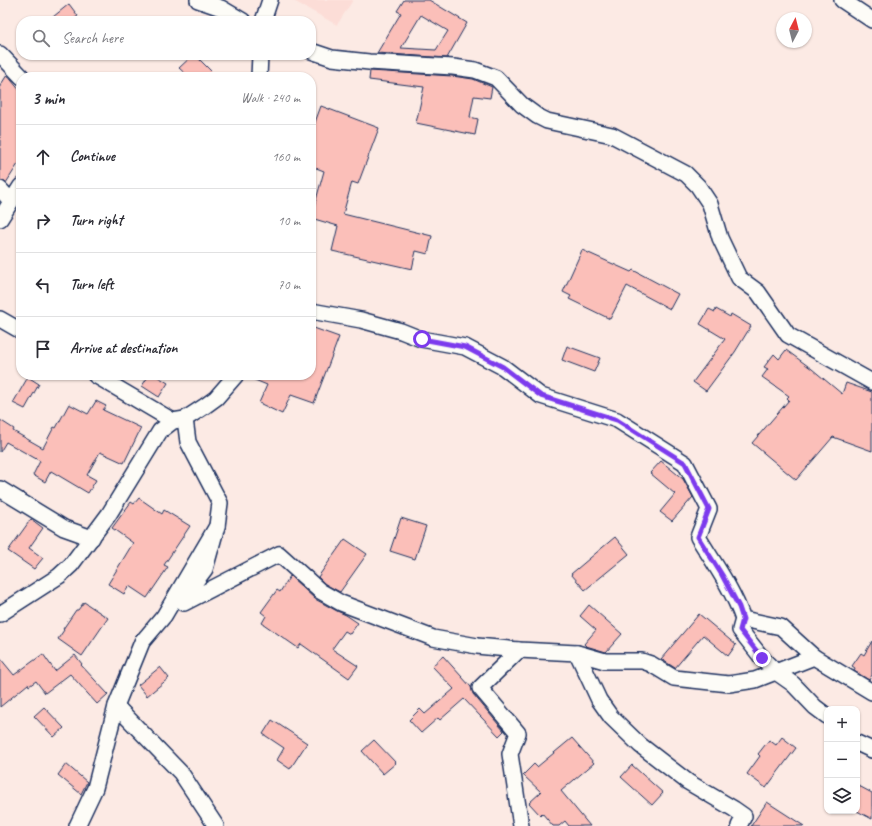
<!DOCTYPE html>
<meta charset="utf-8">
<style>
:root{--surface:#fff;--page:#f7f7f7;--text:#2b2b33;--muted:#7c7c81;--line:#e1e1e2}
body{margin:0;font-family:Caveat,sans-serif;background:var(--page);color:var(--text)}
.controls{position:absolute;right:12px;bottom:12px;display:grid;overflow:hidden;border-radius:8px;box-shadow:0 1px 3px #0004}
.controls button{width:36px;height:36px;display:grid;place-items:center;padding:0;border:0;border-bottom:1px solid var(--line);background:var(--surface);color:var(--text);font:20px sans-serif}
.compass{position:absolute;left:776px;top:12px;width:36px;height:36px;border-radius:50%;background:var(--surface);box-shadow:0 1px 3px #0004;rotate:7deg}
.stop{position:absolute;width:12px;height:12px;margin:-9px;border:3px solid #7c3aed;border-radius:50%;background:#fff}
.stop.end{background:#7c3aed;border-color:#fff;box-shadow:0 1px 4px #0008}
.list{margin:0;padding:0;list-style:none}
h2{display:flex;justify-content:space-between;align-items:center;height:52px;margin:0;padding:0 16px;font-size:17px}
h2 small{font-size:13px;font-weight:400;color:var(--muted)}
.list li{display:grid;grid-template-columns:26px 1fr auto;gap:12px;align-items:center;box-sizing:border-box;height:64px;padding:0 16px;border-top:1px solid var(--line)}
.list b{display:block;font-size:15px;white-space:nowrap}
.list em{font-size:13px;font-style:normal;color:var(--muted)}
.icon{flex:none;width:22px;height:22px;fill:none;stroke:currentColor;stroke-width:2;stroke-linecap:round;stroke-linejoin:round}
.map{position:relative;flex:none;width:872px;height:826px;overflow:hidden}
.search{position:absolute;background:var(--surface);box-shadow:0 1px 3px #0004;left:16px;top:16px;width:300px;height:44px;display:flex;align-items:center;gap:10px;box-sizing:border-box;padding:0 14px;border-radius:16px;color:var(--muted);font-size:15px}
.panel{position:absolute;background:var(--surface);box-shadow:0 1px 3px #0004;left:16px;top:72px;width:300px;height:308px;border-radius:16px}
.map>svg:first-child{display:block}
</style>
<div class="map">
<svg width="872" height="826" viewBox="0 0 872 826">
<rect width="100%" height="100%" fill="#fceae4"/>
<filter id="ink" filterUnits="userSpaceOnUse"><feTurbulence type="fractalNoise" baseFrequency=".025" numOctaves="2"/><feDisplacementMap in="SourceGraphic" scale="8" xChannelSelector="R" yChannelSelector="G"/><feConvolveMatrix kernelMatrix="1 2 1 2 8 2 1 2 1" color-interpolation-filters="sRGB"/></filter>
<g filter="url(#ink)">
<!-- built -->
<polygon fill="#fcddd7" points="292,0 353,0 337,25"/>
<!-- building -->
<g fill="#fbbfb9" stroke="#1b2f5e" fill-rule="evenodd">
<path d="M404 0H429L467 23 447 58 377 53 401 13 397 11ZM421 15 448 31 436 50 401 48Z"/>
<polygon points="69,4 78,16 71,21 48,21"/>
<polygon points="193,55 195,55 217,77 189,77 179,68"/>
<polygon points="370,71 452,76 473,79 492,87 490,98 474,96 470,117 478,119 475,135 416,123 424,87 369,80"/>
<polygon points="7,75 21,92 21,164 18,164 6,183 0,180 0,86"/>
<polygon points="321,106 379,128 358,184 352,182 343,214 432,236 428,254 416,251 412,269 332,251 338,226 311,218 324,171 311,166 311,133"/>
<polygon points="582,250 631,272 633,270 678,294 670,309 627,286 610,319 569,299 571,296 563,292"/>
<polygon points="709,309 715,312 716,309 730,317 731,314 751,326 735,352 706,391 693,382 725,339 700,324"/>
<polygon points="311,327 339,337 314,403 291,395 282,414 259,403 267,385 245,376 245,375 311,375"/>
<polygon points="567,346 600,358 594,372 562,360"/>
<polygon points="786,350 812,369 842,394 846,383 872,392 872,451 833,437 796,480 752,443 789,400 787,398 789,396 762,377 768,369 764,367 774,354 779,359"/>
<polygon points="149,375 155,375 168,383 159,397 142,386"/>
<polygon points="28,377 39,384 25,409 13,403"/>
<polygon points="96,401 106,406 103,410 141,428 124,463 100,452 87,475 96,480 88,493 51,471 45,482 33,475 40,461 6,442 0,452 0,420 14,429 13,431 43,448 54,427 56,428 69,404 88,414"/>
<polygon points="661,461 683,479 693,497 672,521 660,512 675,494 650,473"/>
<polygon points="139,498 162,514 164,510 190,526 164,565 168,567 147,598 129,586 124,594 108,584 133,543 112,528 131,502 134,504"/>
<polygon points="401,518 426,526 415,559 390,551"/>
<polygon points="31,519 43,528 29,548 43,558 34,569 8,551"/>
<polygon points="615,537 629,554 585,590 571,574"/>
<polygon points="345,539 367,554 340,592 325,584 318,577"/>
<polygon points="290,576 315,599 337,611 346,615 358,623 350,634 345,631 332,649 358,666 349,678 301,644 298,648 262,623 266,616 261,612 277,590 280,592"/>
<polygon points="84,602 108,618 82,656 58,639 64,630 63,629 76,610 78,610"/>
<polygon points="589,605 622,634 606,652 586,646 584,644 596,630 580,616"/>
<polygon points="699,614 736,645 728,656 703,635 675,668 661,659"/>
<polygon points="872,641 872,675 869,680 854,671 855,668 852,666 861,653 864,655"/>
<polygon points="43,654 55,671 75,655 82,664 81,665 108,694 97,704 70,674 45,693 36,681 29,686 28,684 0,707 0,658 14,675"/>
<polygon points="443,656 471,687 473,694 504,731 499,736 464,699 440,720 438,718 421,733 409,720 420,709 425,714 454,689 432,666"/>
<polygon points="160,667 169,678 147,696 138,685"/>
<polygon points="44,707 64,728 54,737 34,716"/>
<polygon points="272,720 307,743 290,769 277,760 284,748 263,734"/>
<polygon points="782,737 796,748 766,788 747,774 760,756 758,754 769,740 776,745"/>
<polygon points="572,738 594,763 561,791 590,826 569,826 565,821 559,826 553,826 542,813 540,815 529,803 541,792 523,775 534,764 537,767"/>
<polygon points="374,740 396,763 383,774 362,751"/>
<polygon points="66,764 87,782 81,794 58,775"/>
<polygon points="632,765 663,793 652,805 621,777"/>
<polygon points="857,785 872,793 872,819 857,811"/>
<polygon points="767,802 804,826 751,826"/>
</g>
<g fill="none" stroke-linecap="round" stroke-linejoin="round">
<defs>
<g id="street">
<polyline points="198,0 221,8 243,21"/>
<polyline points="842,0 872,20"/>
<polyline points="263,21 270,0"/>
<polyline points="311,51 332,58 369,62 453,67 475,70 496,78 522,105 537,116 547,121 612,135 686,174 698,186 710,204 720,238 739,278 758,292 788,335 872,382"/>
<polyline points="0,54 22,77"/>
<polyline points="259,77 260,55"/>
<polyline points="0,189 11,201"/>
<polyline points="0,219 21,186"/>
<path d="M311 311 361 320 401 331 421 339 465 347 503 367 541 396 617 420 685 463 709 509 698 537C714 563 733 590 743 619L781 627 814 657"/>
<polyline points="0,319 21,331"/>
<polyline points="95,375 173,421"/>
<polyline points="0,489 64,528 92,538"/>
<polyline points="217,526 205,569 193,585 184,603 279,554 320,591 341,603 433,638 477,646 519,650 577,653 605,661 642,661 651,664 674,678 729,684 755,680 814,657 872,692"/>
<polyline points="0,614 59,576 71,565 109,514 160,431 173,421 185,419 205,406 216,398 236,375"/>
<polyline points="743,619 740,630 762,658 776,672 793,684 815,707 827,716"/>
<polyline points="519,650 480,688 518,733 510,754 521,826"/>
<polyline points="577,653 599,700 611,717 640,745 688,782 734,809 744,816 739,826"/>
<polyline points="116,706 181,773 216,826"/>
<polyline points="857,743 872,750"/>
<polyline points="77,826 95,788 116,706 142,642 164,616 217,526 220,503 188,442 185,419"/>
</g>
</defs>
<!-- street casing -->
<use href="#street" stroke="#1b2f5e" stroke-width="18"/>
<!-- street -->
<use href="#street" stroke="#fdfcf7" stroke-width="15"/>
</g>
</g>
<g fill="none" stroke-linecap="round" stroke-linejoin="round" filter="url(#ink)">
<!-- route -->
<polyline stroke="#7c3aed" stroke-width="5" points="422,339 465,347 503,367 541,396 617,420 685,463 709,509 698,537 722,575 739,607 743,619 740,630 762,658"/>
</g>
</svg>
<div class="controls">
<button>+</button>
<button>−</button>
<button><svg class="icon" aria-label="layers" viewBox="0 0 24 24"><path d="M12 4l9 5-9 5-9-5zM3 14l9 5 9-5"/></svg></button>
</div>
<svg class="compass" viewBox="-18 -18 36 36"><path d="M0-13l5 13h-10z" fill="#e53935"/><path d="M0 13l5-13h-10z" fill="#7c7c81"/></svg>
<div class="stop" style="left:422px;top:339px"></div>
<div class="stop end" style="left:762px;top:658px"></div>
<div class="search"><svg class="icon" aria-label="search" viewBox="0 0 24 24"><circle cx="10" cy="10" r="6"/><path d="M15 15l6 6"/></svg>Search here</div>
<section class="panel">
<h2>3 min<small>Walk · 240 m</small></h2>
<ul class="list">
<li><svg class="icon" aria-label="ahead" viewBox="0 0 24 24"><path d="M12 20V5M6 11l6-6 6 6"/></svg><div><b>Continue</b></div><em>160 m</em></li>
<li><svg class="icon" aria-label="right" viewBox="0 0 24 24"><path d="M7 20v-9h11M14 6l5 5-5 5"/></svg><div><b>Turn right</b></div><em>10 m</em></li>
<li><svg class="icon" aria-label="left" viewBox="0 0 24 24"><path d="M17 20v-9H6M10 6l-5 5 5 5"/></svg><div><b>Turn left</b></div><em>70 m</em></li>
<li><svg class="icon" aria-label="arrive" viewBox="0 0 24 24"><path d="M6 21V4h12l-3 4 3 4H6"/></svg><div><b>Arrive at destination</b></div></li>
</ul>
</section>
</div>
